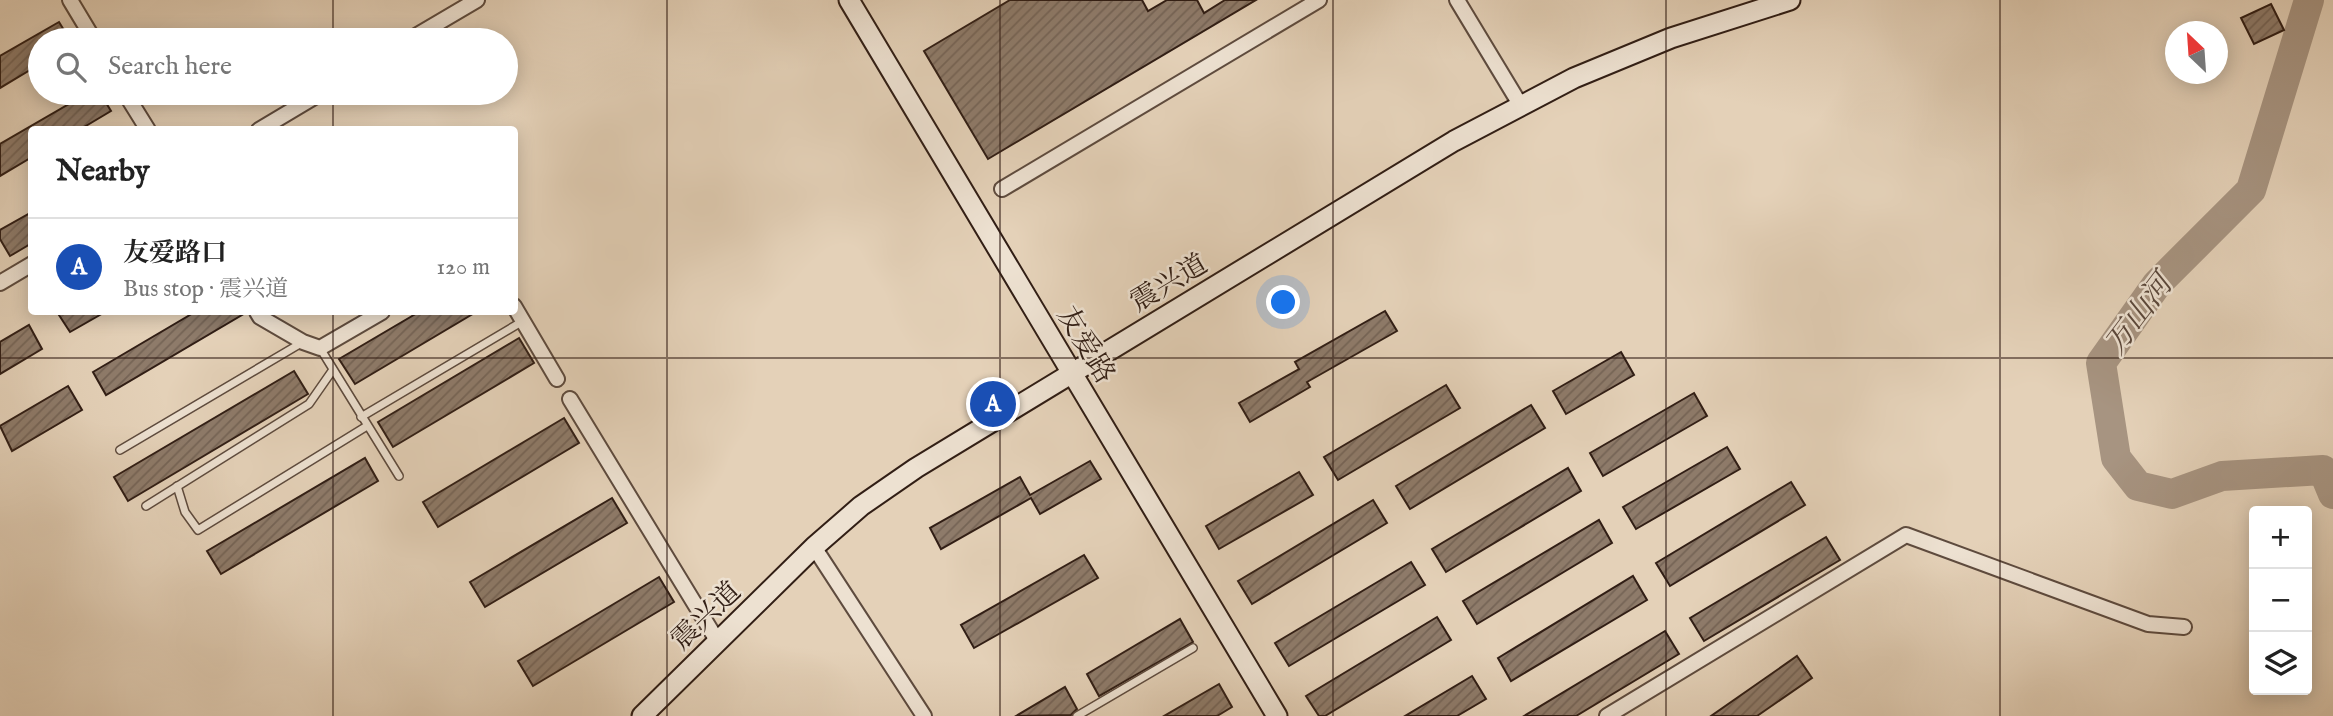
<!DOCTYPE html>
<meta charset="utf-8">
<style>
:root{--surface:#fff;--page:#f6f6f6;--text:#222;--muted:#767676;--line:#e0e0e0;--accent:#0b8043}
body{margin:0;font-family:"IM FELL English","Noto Serif SC",serif;background:var(--page);color:var(--text)}
.controls{position:absolute;right:21px;bottom:21px;display:grid;overflow:hidden;border-radius:7px;box-shadow:0 4px 18px #0003}
.controls button{width:63px;height:63px;display:grid;place-items:center;padding:0;border:0;border-bottom:2px solid var(--line);background:var(--surface);color:var(--text);font:35px sans-serif}
.compass{position:absolute;left:2165px;top:21px;width:63px;height:63px;border-radius:50%;background:var(--surface);box-shadow:0 4px 18px #0003;rotate:335deg}
.you{position:absolute;left:1284px;top:303px;width:24px;height:24px;margin:-18px;border:5px solid #fff;border-radius:50%;background:#1a73e8;box-shadow:0 0 0 10px #1a73e833}
.badge{display:grid;place-items:center;width:46px;height:46px;border-radius:50%;background:var(--accent);color:#fff;font-size:23px;font-weight:700}
.pin{position:absolute;translate:-50% -50%;border:4px solid #fff;box-shadow:0 2px 7px #0006}
.list{margin:0;padding:0;list-style:none}
h2{display:flex;justify-content:space-between;align-items:center;height:91px;margin:0;padding:0 28px;font-size:30px}
h2 small{font-size:23px;font-weight:400;color:var(--muted)}
.list li{display:grid;grid-template-columns:46px 1fr auto;gap:21px;align-items:center;box-sizing:border-box;height:98px;padding:0 28px;border-top:2px solid var(--line)}
.list b{display:block;font-size:26px;white-space:nowrap}
.list p{margin:0;font-size:23px;white-space:nowrap;color:var(--muted)}
.list em{font-size:23px;font-style:normal;color:var(--muted)}
.icon{flex:none;width:38px;height:38px;fill:none;stroke:currentColor;stroke-width:2;stroke-linecap:round;stroke-linejoin:round}
.map{position:relative;flex:none;width:2333px;height:716px;overflow:hidden}
.search{position:absolute;background:var(--surface);box-shadow:0 4px 18px #0003;left:28px;top:28px;width:490px;height:77px;display:flex;align-items:center;gap:18px;box-sizing:border-box;padding:0 24px;border-radius:38px;color:var(--muted);font-size:26px}
.panel{position:absolute;background:var(--surface);box-shadow:0 4px 18px #0003;left:28px;top:126px;width:490px;height:189px;border-radius:7px}
.map>svg:first-child{display:block}
</style>
<div class="map">
<svg width="2333" height="716" viewBox="0 0 2333 716">
<defs>
<pattern id="building-hatch" width="6" height="6" patternUnits="userSpaceOnUse" patternTransform="scale(1.75)"><rect width="6" height="6" fill="#8e7b6a"/><path d="M-1 1l2-2M0 6l6-6M5 7l2-2" fill="none" stroke="#756456"/></pattern>
</defs>
<rect width="100%" height="100%" fill="#e4d1b8"/>
<filter id="stains"><feTurbulence type="fractalNoise" baseFrequency=".00286" numOctaves="4"/><feColorMatrix values="0 0 0 0 .2 0 0 0 0 .09 0 0 0 0 .02 0 0 0 .5 -.17"/></filter>
<radialGradient id="worn" r=".72"><stop offset=".6" stop-color="#630" stop-opacity="0"/><stop offset="1" stop-color="#630" stop-opacity=".3"/></radialGradient>
<g fill="none" stroke-linecap="round" stroke-linejoin="round">
<!-- river -->
<polyline stroke="#a79481" stroke-width="30" points="2309,0 2251,190 2157,284 2101,363 2116,458 2138,486 2172,494 2222,476 2323,470 2333,494"/>
</g>
<!-- building -->
<g fill="url(#building-hatch)" stroke="#311e15" stroke-width="2">
<polygon points="1010,0 1142,0 1148,11 1167,0 1197,0 1204,13 1225,0 1256,0 988,159 924,51"/>
<polygon points="2271,4 2284,30 2254,44 2241,18"/>
<polygon points="59,22 70,40 40,40 40,64 0,88 0,56"/>
<polygon points="88,93 100,93 111,111 79,130 32,130 32,157 0,176 0,144"/>
<polygon points="32,212 32,243 10,256 0,239 0,230"/>
<polygon points="1385,311 1397,331 1307,382 1310,387 1250,422 1239,403 1299,369 1295,362"/>
<polygon points="57,312 105,312 70,332"/>
<polygon points="195,312 247,312 106,395 93,372"/>
<polygon points="419,312 476,312 355,384 339,359"/>
<polygon points="29,325 42,349 0,374 0,342"/>
<polygon points="519,338 534,363 393,447 378,422"/>
<polygon points="1621,352 1634,375 1566,414 1553,391"/>
<polygon points="294,371 308,394 128,501 114,477"/>
<polygon points="1446,385 1460,408 1338,480 1324,457"/>
<polygon points="68,386 82,410 12,451 0,426"/>
<polygon points="1694,393 1707,416 1603,476 1590,453"/>
<polygon points="1531,405 1545,428 1410,509 1396,486"/>
<polygon points="564,418 579,443 438,527 423,502"/>
<polygon points="1727,447 1740,469 1636,529 1623,507"/>
<polygon points="365,458 378,481 221,574 207,551"/>
<polygon points="1090,461 1101,479 1040,514 1031,498 941,549 930,528 1020,477 1030,495"/>
<polygon points="1568,468 1581,491 1446,572 1432,549"/>
<polygon points="1299,472 1313,495 1219,549 1206,526"/>
<polygon points="1791,482 1805,505 1670,586 1656,563"/>
<polygon points="612,498 627,523 485,607 470,582"/>
<polygon points="1373,500 1387,523 1252,604 1238,581"/>
<polygon points="1599,520 1612,543 1477,624 1463,601"/>
<polygon points="1826,537 1840,560 1704,641 1690,618"/>
<polygon points="1084,555 1098,578 974,648 961,625"/>
<polygon points="1411,562 1425,585 1289,666 1275,643"/>
<polygon points="1633,576 1647,600 1511,681 1498,658"/>
<polygon points="659,577 674,602 533,686 518,661"/>
<polygon points="1437,617 1451,640 1325,716 1319,716 1306,696"/>
<polygon points="1180,619 1193,642 1099,696 1087,674"/>
<polygon points="1665,631 1679,654 1576,716 1524,716"/>
<polygon points="1797,656 1812,678 1757,716 1711,716"/>
<polygon points="1472,676 1486,699 1457,716 1405,716"/>
<polygon points="1219,684 1232,707 1217,716 1164,716"/>
<polygon points="1065,687 1077,709 1071,715 1016,716"/>
</g>
<g fill="none" stroke-linecap="round" stroke-linejoin="round">
<defs>
<g id="lane">
<polyline points="320,348 399,476"/>
<polyline points="361,417 523,321"/>
<polyline points="120,450 303,342"/>
<polyline points="177,486 185,512 198,530 367,426"/>
<polyline points="146,506 309,404 332,371"/>
<polyline points="1077,716 1193,648"/>
</g>
<g id="street">
<polyline points="70,0 94,40"/>
<polyline points="1457,0 1521,106"/>
<polyline points="409,40 477,0"/>
<polyline points="125,93 148,130"/>
<polyline points="259,130 321,93"/>
<polyline points="1002,189 1319,0"/>
<polyline points="0,283 32,264"/>
<polyline points="514,306 557,379"/>
<polyline points="257,312 260,317 303,342 320,348 382,312"/>
<polyline points="570,399 718,642"/>
<polyline points="814,547 924,716"/>
<polyline points="1607,716 1906,535 2148,624 2184,627"/>
</g>
<g id="secondary">
<polyline points="849,0 1277,716"/>
<polyline points="642,716 814,547 861,506 916,468 1454,141 1574,78 1671,38 1790,0"/>
</g>
</defs>
<!-- lane casing -->
<use href="#lane" stroke="#5e4b3e" stroke-width="10"/>
<!-- street casing -->
<use href="#street" stroke="#5e4b3e" stroke-width="18"/>
<!-- secondary casing -->
<use href="#secondary" stroke="#311e15" stroke-width="23"/>
<!-- lane -->
<use href="#lane" stroke="#ede1d1" stroke-width="7"/>
<!-- street -->
<use href="#street" stroke="#ede1d1" stroke-width="14"/>
<!-- secondary -->
<use href="#secondary" stroke="#ede1d1" stroke-width="19"/>
</g>
<!-- grid -->
<path fill="none" stroke="#311e15" stroke-width="2" stroke-opacity="0.55" d="M333 0V40M667 0V716M1000 0V716M1333 0V716M1666 0V716M2000 0V716M333 93V130M333 312V716M0 358H2333"/>
<g text-anchor="middle" stroke-width="5" stroke-linejoin="round" paint-order="stroke">
<!-- street labels -->
<g font-size="28" fill="#311e15" stroke="#ede1d1">
<text transform="translate(1168 282) rotate(-31)" y="10">震兴道</text>
<text transform="translate(1087 344) rotate(59)" y="10">友爱路</text>
<text transform="translate(705 615) rotate(-44)" y="10">震兴道</text>
</g>
<!-- water labels -->
<g font-size="30" font-style="italic" fill="#5a473b" stroke="#ede1d1">
<text transform="translate(2138 314) rotate(-53)" y="10">万山河</text>
</g>
</g>
<rect width="100%" height="100%" filter="url(#stains)"/>
<rect width="100%" height="100%" fill="url(#worn)"/>
</svg>
<div class="controls">
<button>+</button>
<button>−</button>
<button><svg class="icon" aria-label="layers" viewBox="0 0 24 24"><path d="M12 4l9 5-9 5-9-5zM3 14l9 5 9-5"/></svg></button>
</div>
<svg class="compass" viewBox="-18 -18 36 36"><path d="M0-13l5 13h-10z" fill="#e53935"/><path d="M0 13l5-13h-10z" fill="#767676"/></svg>
<div class="you"></div>
<div class="pin badge" style="left:993px;top:404px;background:#1a4fb4">A</div>
<div class="search"><svg class="icon" aria-label="search" viewBox="0 0 24 24"><circle cx="10" cy="10" r="6"/><path d="M15 15l6 6"/></svg>Search here</div>
<section class="panel">
<h2>Nearby<small></small></h2>
<ul class="list">
<li><span class="badge" style="background:#1a4fb4">A</span><div><b>友爱路口</b><p>Bus stop · 震兴道</p></div><em>120 m</em></li>
</ul>
</section>
</div>
